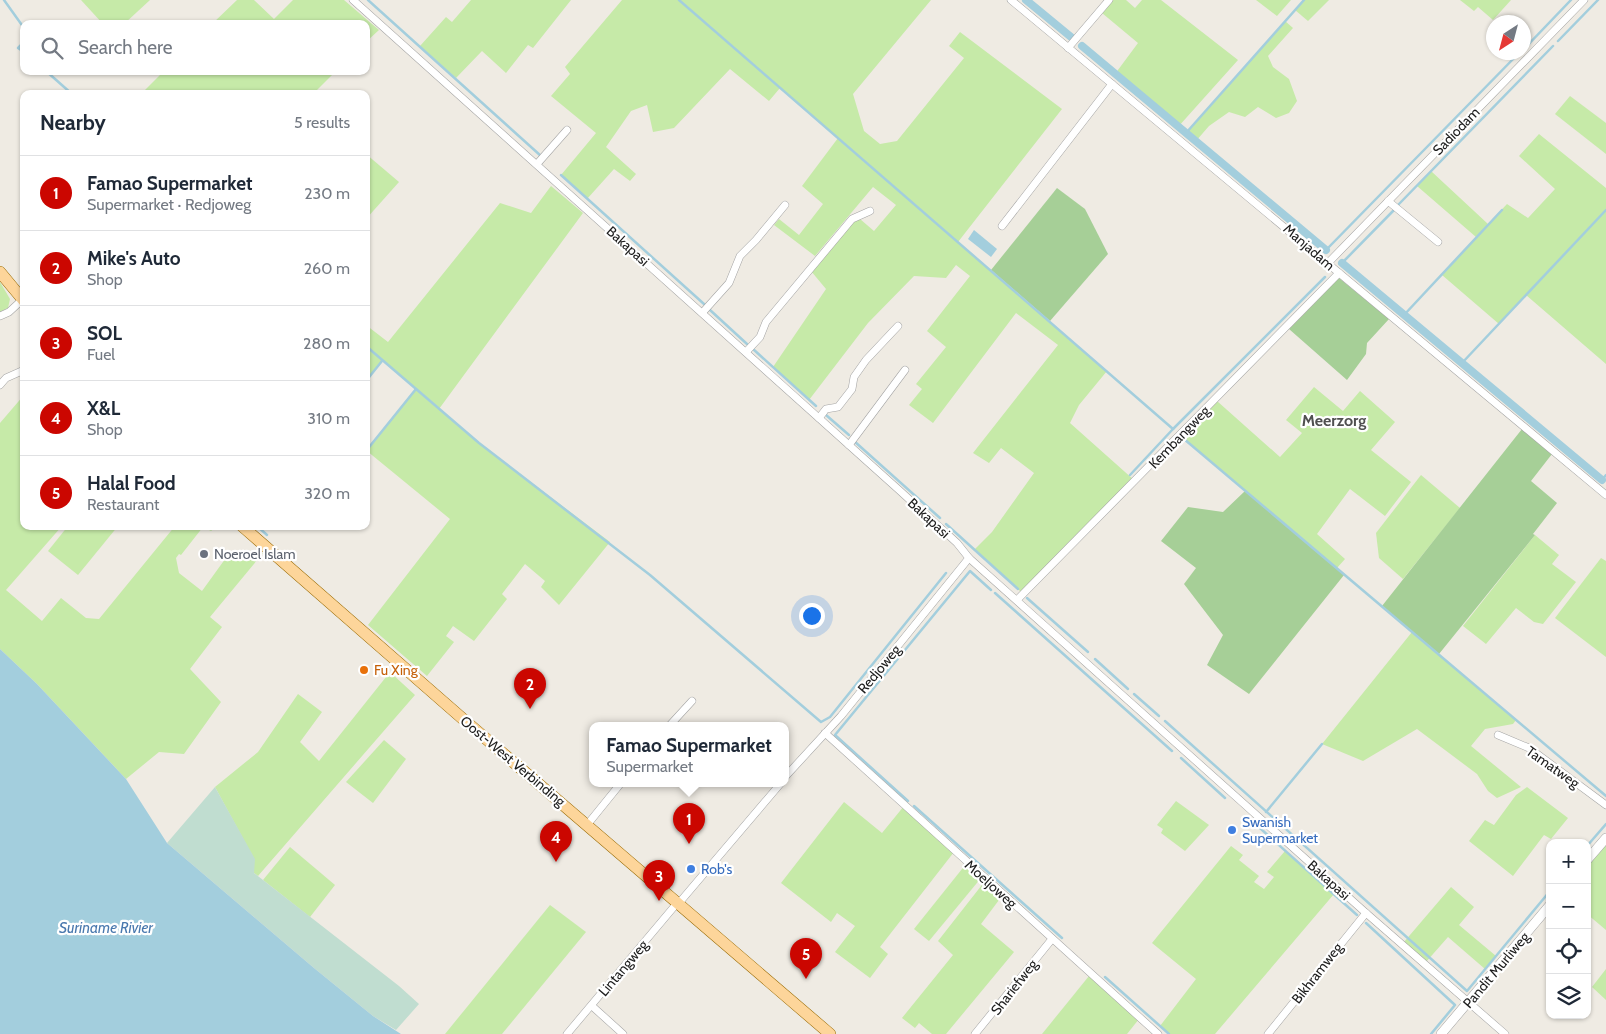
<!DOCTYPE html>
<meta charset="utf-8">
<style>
:root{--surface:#fff;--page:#f6f6f7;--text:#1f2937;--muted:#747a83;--line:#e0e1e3;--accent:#cb0600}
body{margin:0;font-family:Cabin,sans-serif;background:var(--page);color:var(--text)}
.controls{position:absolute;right:15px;bottom:15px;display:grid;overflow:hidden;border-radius:10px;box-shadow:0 1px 4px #0004}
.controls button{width:45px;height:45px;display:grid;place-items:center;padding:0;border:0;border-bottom:1px solid var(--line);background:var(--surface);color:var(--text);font:25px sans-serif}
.compass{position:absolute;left:1486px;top:15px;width:45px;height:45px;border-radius:50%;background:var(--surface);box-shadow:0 1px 4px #0004;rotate:216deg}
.you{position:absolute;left:811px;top:615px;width:18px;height:18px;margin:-12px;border:4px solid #fff;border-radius:50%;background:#1a73e8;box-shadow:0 0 0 8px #1a73e833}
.badge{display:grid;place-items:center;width:32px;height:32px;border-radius:50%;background:var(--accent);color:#fff;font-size:16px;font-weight:700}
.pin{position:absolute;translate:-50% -41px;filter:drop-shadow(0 1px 2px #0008)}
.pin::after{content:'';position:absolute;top:26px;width:18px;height:15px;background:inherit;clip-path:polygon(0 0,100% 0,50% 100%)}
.popup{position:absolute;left:589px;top:722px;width:200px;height:65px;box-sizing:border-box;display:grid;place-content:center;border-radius:10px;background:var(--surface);filter:drop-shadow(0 1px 4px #0005);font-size:16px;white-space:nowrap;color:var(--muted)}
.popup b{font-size:19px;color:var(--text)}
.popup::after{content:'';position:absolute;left:50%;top:100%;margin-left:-10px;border:10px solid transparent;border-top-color:var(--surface)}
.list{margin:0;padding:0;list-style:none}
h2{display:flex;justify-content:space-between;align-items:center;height:65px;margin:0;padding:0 20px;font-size:21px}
h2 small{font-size:16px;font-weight:400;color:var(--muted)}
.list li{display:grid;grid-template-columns:32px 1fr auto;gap:15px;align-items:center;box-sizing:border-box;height:75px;padding:0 20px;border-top:1px solid var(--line)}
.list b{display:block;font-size:19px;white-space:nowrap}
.list p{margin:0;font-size:16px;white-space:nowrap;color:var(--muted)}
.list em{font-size:16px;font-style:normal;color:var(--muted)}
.icon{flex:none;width:28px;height:28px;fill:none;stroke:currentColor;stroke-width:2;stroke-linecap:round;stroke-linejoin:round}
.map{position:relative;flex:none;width:1606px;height:1034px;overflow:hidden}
.search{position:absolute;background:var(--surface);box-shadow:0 1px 4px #0004;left:20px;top:20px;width:350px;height:55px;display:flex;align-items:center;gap:12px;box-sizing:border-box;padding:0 18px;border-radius:10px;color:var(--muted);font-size:19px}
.panel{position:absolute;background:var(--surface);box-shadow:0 1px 4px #0004;left:20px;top:90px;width:350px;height:440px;border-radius:10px}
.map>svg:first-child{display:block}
</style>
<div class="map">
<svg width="1606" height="1034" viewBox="0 0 1606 1034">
<rect width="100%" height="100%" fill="#efebe3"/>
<!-- grass -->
<g fill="#c6eaa8">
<polygon points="81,0 150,0 124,24 103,24"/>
<polygon points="237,0 254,0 274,19 293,0 344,0 379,30 366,42 366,24 212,24"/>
<polygon points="471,0 571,0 533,48 528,45 506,73 482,51 456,78 420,46 446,17 452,22"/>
<polygon points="622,0 931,0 853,94 864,131 880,144 897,141 964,58 949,46 960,32 1062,109 958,242 1107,371 1079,405 1070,423 1134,480 1021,592 975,549 992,532 1034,473 1001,448 989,463 973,453 1058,345 1016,313 933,423 909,405 922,389 916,384 946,347 927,331 970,276 956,265 946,278 914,276 868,323 809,400 773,367 826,289 811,271 850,222 860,219 874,231 896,205 873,187 815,256 774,225 779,219 799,235 823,204 802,186 838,138 780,88 769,101 730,69 674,128 653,132 647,105 631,111 606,147 636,174 630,181 614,169 587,199 561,175 596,133 551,96 570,74 565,67"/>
<polygon points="1113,0 1126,0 1135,8 1142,0 1161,0 1238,60 1178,127 1115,74 1138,43 1102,13"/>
<polygon points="1256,0 1291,0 1277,16"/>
<polygon points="1304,0 1329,0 1308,21 1295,10"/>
<polygon points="1460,0 1511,0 1493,20 1478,7 1474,11"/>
<polygon points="1285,21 1293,28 1268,56 1273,67 1289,79 1297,101 1289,113 1276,118 1258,107 1245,117 1229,112 1209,126 1196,141 1186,133"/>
<polygon points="164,71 336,71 313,94 141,94"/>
<polygon points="1570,96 1606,123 1606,154 1555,114"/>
<polygon points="1539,134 1606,188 1606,364 1526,295 1499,324 1442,275 1476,237 1417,186 1431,171 1488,224 1507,204 1528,218 1555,189 1519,156"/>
<polygon points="366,154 399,182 366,219"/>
<polygon points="551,186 583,213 439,409 479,443 610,542 559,605 541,587 545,581 525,564 502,594 507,599 474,641 453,626 446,636 454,642 427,676 368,625 450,519 367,451 416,389 383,360 366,381 366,325 388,342 500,203 531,213"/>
<polygon points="0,282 10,299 8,308 0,312"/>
<polygon points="1314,387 1343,411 1360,391 1395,422 1371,450 1411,482 1385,516 1350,489 1317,534 1345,559 1337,568 1182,437 1217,401 1280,457 1302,433 1286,420"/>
<polygon points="24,395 24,526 62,526 6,590 42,621 61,598 86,618 99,619 175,526 217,526 211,531 203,527 181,555 179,554 176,558 179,573 202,591 228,555 263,553 210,617 222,627 190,669 221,702 184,754 159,752 126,779 37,684 0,649 0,423"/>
<polygon points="1421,475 1460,508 1403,579 1379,558 1376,533"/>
<polygon points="68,526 118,526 78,575 48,551"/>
<polygon points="1535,535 1559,555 1552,564 1576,582 1543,624 1534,622 1516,608 1486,644 1463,626"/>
<polygon points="1601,558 1606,561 1606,657 1555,618"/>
<polygon points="1412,632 1516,720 1513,724 1485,729 1471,746 1521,787 1497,798 1488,791 1477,774 1417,729 1363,761 1322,744"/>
<polygon points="390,672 415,695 258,876 254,873 254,859 215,787 258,752 298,694 322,712 300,742 319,761"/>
<polygon points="384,740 406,759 373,803 346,782"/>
<polygon points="1527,787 1568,818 1551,839 1544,835 1513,876 1469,841 1485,820 1494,825 1516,795"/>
<polygon points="1176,801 1209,825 1185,851 1161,833 1163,829 1157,825"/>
<polygon points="844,802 882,833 904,806 954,852 880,947 888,954 870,978 835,952 855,926 837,913 831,922 781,883"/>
<polygon points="1606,844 1606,930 1587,914 1587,866"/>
<polygon points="1231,846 1243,855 1239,860 1259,876 1254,882 1264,889 1274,877 1267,872 1285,851 1334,894 1215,1034 1169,1034 1160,1026 1196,979 1152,943"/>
<polygon points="290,847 335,885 310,917 263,880"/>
<polygon points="966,864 981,878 929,941 914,929"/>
<polygon points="985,881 1002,896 981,924 1014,952 946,1034 932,1034 919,1023 915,1028 902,1018 953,955 938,941"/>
<polygon points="1451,887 1474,907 1459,925 1496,956 1485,969 1448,937 1426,962 1404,942"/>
<polygon points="550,905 586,932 502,1034 445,1034"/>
<polygon points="1606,969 1606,1000 1592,987"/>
<polygon points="1089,976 1139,1019 1127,1034 1042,1034"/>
</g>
<!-- forest -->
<g fill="#a6cf97">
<polygon points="1057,188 1085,209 1108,254 1050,321 991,270"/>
<polygon points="1339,278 1389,319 1367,343 1366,354 1347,380 1289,329"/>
<polygon points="1522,429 1552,454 1531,481 1557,503 1533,534 1535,535 1439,654 1382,606"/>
<polygon points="1245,491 1344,575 1249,694 1207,665 1223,635 1184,584 1196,568 1161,541 1188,507 1223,512"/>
</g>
<!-- wetland -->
<polygon fill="#c0ddd0" points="215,787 255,859 254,873 399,986 419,1004 396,1030 373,1016 314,968 167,843"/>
<!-- water -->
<g fill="#a3cedd">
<polygon points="974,230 997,249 991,257 968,239"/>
<polygon points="0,649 37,684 126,779 167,843 314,968 373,1016 401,1034 0,1034"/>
</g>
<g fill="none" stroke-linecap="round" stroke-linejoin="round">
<!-- stream -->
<g stroke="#a3cedd" stroke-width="2.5">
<polyline points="4,0 24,28"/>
<polyline points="368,0 541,156"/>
<polyline points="679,0 1173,429"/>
<polyline points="1558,41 1598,0"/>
<polyline points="24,42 18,48 24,52"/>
<polyline points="1524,49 1571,0"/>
<polyline points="46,71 72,94"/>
<polyline points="1186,133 1304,0"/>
<polyline points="561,175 704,304"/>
<polyline points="1399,204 1553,46"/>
<polyline points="1326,250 1520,52"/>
<polyline points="1342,263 1394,210"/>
<polyline points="710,310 747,344"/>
<polyline points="1404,315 1502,210"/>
<polyline points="366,346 479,443 650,575 821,722 830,717 946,573"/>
<polyline points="753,349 816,406"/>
<polyline points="1462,363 1606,210"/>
<polyline points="366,381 382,361"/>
<polyline points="826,415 849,435"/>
<polyline points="1184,439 1606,796"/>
<polyline points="854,441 940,518"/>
<polyline points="366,451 416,389"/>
<polyline points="1130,475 1173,429 1325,277"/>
<polyline points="1602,480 1606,475"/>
<polyline points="946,524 1018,589"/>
<polyline points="257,526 267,535"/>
<polyline points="995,593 1172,751"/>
<polyline points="1027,598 1088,652"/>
<polyline points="1095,659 1128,689"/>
<polyline points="1134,694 1159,716"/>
<polyline points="1165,721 1467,991 1550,891"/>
<polyline points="1181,758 1225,798"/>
<polyline points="908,801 835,735 970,571 991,590"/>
<polyline points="914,806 1062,938"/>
<polyline points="1266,812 1322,744"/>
<polyline points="1252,821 1357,915"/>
<polyline points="1587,846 1606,824"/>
<polyline points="1366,923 1455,1005 1431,1034"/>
<polyline points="1105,977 1169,1034"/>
</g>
<!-- canal -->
<g stroke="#a3cedd" stroke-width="8">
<polyline points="1026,0 1071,37"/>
<polyline points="1082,46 1326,250"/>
<polyline points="1342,263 1602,480"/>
</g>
<defs>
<g id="minor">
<polyline points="353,0 899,490 957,543 969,558 1366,913 1505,1034"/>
<polyline points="1011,0 1606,495"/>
<polyline points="1068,48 1109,0"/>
<polyline points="537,164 567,130"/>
<polyline points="1388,201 1438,242"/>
<polyline points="1002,226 1112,84"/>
<polyline points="1328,263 1584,0"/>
<polyline points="703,312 729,283 740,256 756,240 785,205"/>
<polyline points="0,316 9,312 22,300"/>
<polyline points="746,352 760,337 766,322 852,219 870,211"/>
<polyline points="0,385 6,378 24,370"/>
<polyline points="819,418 826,409 838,407 852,389 854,377 866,360 898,326"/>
<polyline points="849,445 905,370"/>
<polyline points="1017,600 1339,273"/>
<polyline points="670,725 692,701"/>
<polyline points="825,733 1158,1034"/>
<polyline points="1498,735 1529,748 1606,805"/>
<polyline points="785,777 841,716 969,558"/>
<polyline points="587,825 621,783"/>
<polyline points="679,903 781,783"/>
<polyline points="592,1006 623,1034"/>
<polyline points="567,1034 678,902"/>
<polyline points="975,1034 1052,939"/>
<polyline points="1268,1034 1366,913"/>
</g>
<g id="tertiary">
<polyline points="1587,860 1606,838"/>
<polyline points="1441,1034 1550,905"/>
</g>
<g id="primary">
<polyline points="0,272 24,301"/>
<polyline points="242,526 463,719 830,1034"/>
</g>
</defs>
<!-- minor casing -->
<use href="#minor" stroke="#a4a4a4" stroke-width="8"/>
<!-- tertiary casing -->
<use href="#tertiary" stroke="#a4a4a4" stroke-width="10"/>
<!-- primary casing -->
<use href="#primary" stroke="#976900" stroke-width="12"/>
<!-- minor -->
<use href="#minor" stroke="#fff" stroke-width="7"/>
<!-- tertiary -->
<use href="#tertiary" stroke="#fff" stroke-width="9"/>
<!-- primary -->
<use href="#primary" stroke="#fdd59a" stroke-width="11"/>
</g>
<!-- markers -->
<circle fill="#6b7280" stroke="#fff" stroke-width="2" cx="204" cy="554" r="5"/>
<circle fill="#e8710a" stroke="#fff" stroke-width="2" cx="364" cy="670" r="5"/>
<g fill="#3f7fe0" stroke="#fff" stroke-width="2">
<circle cx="1232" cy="830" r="5"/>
<circle cx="691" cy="869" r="5"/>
</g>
<g text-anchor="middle" stroke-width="4.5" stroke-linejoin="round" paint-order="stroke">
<!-- street labels -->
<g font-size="14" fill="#1d1d1d" stroke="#fff">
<text transform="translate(1456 131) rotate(-46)" y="5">Sadiodam</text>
<text transform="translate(628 246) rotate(42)" y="5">Bakapasi</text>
<text transform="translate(1309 247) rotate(41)" y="5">Manjadam</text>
<text transform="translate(1179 437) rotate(-46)" y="5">Kembangweg</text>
<text transform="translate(929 518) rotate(43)" y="5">Bakapasi</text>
<text transform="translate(879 669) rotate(-50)" y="5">Redjoweg</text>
<text transform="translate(513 761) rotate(40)" y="5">Oost-West Verbinding</text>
<text transform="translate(1553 767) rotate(35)" y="5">Tamatweg</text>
<text transform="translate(1329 880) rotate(42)" y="5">Bakapasi</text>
<text transform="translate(991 884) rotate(42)" y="5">Moeljoweg</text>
<text transform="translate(623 968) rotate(-50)" y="5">Lintangweg</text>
<text transform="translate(1496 970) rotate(-50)" y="5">Pandit Murliweg</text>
<text transform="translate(1317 973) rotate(-52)" y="5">Bikhramweg</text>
<text transform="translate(1014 987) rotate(-52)" y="5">Shariefweg</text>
</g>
<!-- worship labels -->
<g font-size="14" fill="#5b616d" stroke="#fff" text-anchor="start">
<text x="214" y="559">Noeroel Islam</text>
</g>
<!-- food labels -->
<g font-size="14" fill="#c56008" stroke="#fff" text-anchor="start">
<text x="374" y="675">Fu Xing</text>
</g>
<!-- shop labels -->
<g font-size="14" fill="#366cbe" stroke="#fff" text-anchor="start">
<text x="1242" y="827">Swanish<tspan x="1242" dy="16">Supermarket</tspan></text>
<text x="701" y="874">Rob's</text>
</g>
<!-- water labels -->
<g font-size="15" font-style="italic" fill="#4978ae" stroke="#fff">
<text x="106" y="933">Suriname Rivier</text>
</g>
<!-- quarter labels -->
<g font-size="16" font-weight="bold" fill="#505050" stroke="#fff">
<text x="1334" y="426">Meerzorg</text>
</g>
</g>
</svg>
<div class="controls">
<button>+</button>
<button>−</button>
<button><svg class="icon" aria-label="locate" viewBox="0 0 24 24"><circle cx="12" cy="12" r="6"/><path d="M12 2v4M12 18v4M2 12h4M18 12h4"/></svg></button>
<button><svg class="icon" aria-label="layers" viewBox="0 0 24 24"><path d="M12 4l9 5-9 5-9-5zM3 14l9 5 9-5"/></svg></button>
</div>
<svg class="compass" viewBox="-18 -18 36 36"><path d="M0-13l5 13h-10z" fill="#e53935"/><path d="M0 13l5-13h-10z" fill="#747a83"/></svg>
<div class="you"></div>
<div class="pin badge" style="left:689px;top:844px">1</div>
<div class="popup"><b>Famao Supermarket</b>Supermarket</div>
<div class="pin badge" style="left:530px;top:709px">2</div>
<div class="pin badge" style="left:659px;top:901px">3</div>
<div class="pin badge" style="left:556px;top:862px">4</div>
<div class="pin badge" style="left:806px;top:979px">5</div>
<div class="search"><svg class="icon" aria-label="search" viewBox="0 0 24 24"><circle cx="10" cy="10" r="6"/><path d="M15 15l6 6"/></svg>Search here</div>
<section class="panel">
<h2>Nearby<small>5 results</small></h2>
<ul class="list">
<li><span class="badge">1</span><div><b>Famao Supermarket</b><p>Supermarket · Redjoweg</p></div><em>230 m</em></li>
<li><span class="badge">2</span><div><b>Mike's Auto</b><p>Shop</p></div><em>260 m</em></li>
<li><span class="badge">3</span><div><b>SOL</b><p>Fuel</p></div><em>280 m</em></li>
<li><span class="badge">4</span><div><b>X&amp;L</b><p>Shop</p></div><em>310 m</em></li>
<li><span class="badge">5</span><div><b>Halal Food</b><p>Restaurant</p></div><em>320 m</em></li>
</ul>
</section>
</div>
